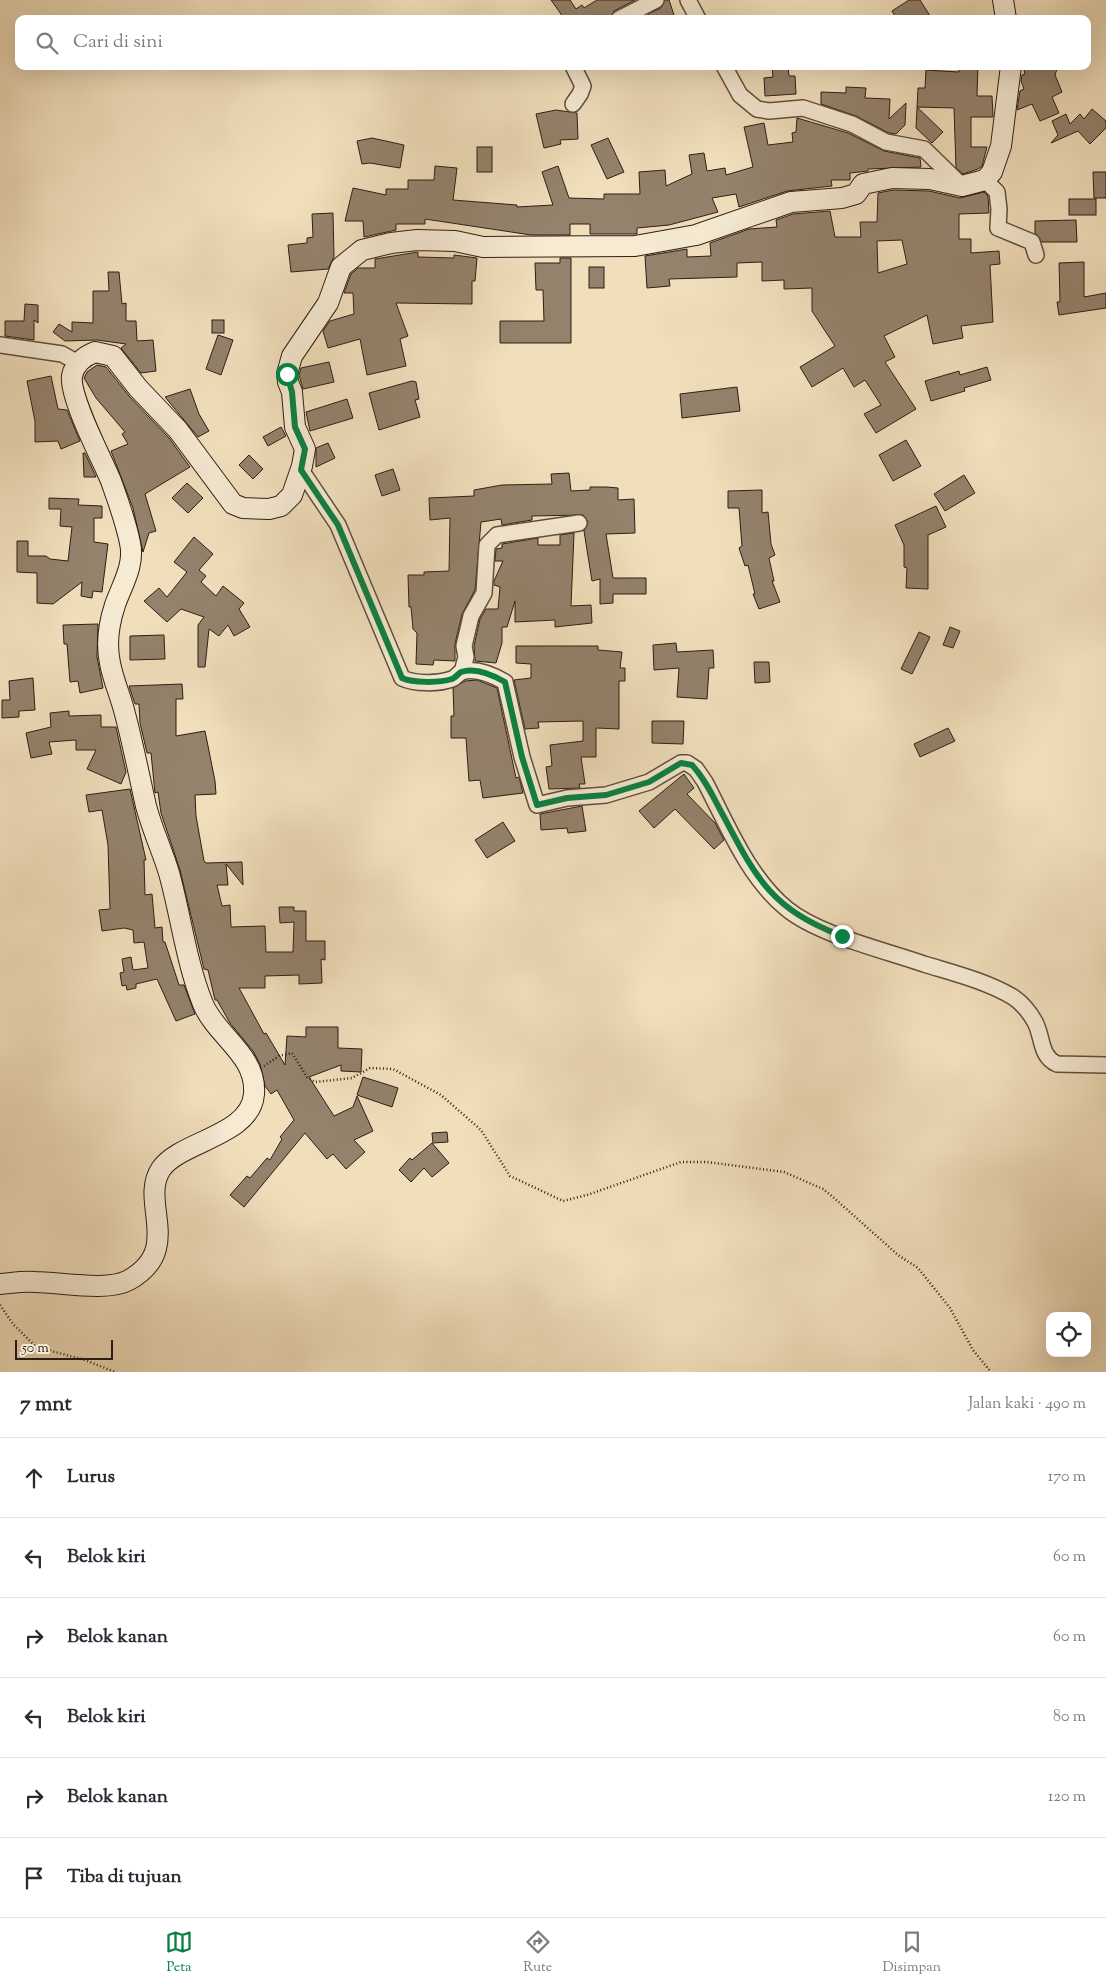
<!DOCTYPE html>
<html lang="id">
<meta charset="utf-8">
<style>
:root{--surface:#fff;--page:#f2f2f3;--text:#2b2b33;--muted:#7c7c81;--line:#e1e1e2;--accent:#0b8043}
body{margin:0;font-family:"Sorts Mill Goudy",serif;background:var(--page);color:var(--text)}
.controls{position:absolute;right:15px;bottom:15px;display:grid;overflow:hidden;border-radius:10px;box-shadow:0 5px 20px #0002}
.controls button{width:45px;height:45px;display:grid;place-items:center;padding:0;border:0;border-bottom:1px solid var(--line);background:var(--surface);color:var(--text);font:25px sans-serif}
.scale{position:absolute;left:15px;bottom:12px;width:98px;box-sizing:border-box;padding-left:5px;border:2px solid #2f1d15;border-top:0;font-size:14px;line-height:18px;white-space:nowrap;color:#2f1d15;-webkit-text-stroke:4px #f6ead3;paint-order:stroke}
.stop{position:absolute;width:15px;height:15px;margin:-11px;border:4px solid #0b8043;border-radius:50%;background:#fff}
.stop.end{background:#0b8043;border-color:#fff;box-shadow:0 1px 5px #0008}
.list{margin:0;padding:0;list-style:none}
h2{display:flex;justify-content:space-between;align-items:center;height:65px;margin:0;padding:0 20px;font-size:21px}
h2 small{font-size:16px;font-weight:400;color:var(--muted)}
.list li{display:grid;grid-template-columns:32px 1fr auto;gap:15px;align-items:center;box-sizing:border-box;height:80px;padding:0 20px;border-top:1px solid var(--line)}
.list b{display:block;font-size:19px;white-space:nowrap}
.list em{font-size:16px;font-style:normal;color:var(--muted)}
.icon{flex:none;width:28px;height:28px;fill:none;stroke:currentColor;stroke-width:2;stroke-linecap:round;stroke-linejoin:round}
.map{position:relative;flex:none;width:1106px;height:1372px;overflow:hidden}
.search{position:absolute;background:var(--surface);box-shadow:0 5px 20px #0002;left:15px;right:15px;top:15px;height:55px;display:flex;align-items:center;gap:12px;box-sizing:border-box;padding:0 18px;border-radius:10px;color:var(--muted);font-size:19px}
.sheet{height:545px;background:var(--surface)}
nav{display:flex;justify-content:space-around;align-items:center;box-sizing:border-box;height:70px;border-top:1px solid var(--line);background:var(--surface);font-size:14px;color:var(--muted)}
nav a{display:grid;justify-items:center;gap:2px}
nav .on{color:var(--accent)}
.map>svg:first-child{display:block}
</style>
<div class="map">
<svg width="1106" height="1372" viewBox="0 0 1106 1372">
<rect width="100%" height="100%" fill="#f1dfbc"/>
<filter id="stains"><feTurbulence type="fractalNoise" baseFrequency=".004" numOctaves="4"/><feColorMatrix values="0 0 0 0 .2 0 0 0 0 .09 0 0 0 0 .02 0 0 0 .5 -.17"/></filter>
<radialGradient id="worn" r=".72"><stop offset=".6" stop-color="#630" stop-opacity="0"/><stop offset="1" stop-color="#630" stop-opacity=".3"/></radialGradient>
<!-- building -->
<g fill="#94826c" stroke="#2f1d15" fill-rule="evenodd">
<polygon points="551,0 570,0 576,9 582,5 584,8 597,0 635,0 614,11 610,19 561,19 563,17"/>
<polygon points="665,0 669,0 674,15 662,19 650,19 648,14 661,8"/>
<polygon points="909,0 920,0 932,19 897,19 892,11"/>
<polygon points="772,66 788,66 789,76 795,76 796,94 765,96 764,78 773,77"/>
<polygon points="959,66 978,66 977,96 992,96 993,117 971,117 971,147 987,147 982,166 978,169 963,174 956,168 954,108 917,107 943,132 932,143 916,128 918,88 925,88 926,70 959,72"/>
<polygon points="1023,66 1058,66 1055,75 1062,92 1052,97 1059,113 1040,121 1032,104 1017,110 1020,91 1024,89 1021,81 1022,75 1025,74"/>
<polygon points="846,87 866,88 865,98 890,99 889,119 906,103 905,125 896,134 889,133 856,116 821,104 821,92 846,93"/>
<polygon points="1092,109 1106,121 1106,128 1090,144 1078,131 1051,143 1058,135 1052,121 1066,114 1070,124 1080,114 1084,119"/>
<polygon points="556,110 577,113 578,139 560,140 561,144 544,148 536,114"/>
<polygon points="797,118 848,133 884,151 920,158 921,167 868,169 868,171 850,173 850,180 831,180 832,186 787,191 739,207 736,194 712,198 718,212 669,225 637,228 637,234 590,234 590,224 570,224 570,235 531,235 425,219 425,224 396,224 396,230 364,237 363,221 345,221 353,188 386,195 386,189 408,189 408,180 434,180 435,166 457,168 453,200 517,205 517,207 553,205 542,172 558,166 569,198 604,199 604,194 640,194 639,172 665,170 666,186 692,174 689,155 704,153 707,171 725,168 726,175 753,167 744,127 764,123 768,145 793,142 792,133 796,132"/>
<polygon points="372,138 404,145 400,168 370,163 362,164 357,141"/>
<polygon points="608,138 624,172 607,179 591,145"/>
<rect x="477" y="147" width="15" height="25"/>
<polygon points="1093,172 1106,172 1106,198 1094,198"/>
<path d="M893 190 929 191 960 198 984 192 988 196 989 213 959 214V239H971V253L999 251 1000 264 990 265 993 322 961 326 963 338 933 344 927 315 884 336 895 357 885 362 916 409 876 433 864 414 881 405 865 380 854 387 843 368 812 387 800 367 835 346 812 311V288L784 289V280L762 281V262L737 263V277L669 279 670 286 647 288 645 256 687 249V257L711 256 710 243 749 229 777 227 776 220 793 214 830 211 835 237H861L860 222H877L878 193ZM902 240 907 264 878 273 877 241Z"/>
<rect x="1069" y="199" width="27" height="16"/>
<polygon points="333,213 334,257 328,269 291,272 288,245 307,243 307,238 313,237 312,214"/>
<polygon points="1076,220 1077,242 1042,242 1035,233 1035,221"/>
<polygon points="418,252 418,257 454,258 454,255 477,258 475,281 472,281 472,304 396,303 408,336 400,339 406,366 367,375 360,339 328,348 323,331 330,321 354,314 353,293 344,293 351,274 358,268 375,268 375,259"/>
<polygon points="560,258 571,258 571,343 500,343 500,321 544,321 543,290 536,290 535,263 560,263"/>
<polygon points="1084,262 1084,297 1106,293 1106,308 1059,315 1057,302 1060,302 1059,263"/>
<rect x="589" y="267" width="15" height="21"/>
<polygon points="108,272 119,272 122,304 126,303 126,321 136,321 137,341 153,340 156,371 141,373 121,348 126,344 97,340 65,341 53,332 59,324 72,332 72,322 93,323 93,291 109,291"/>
<polygon points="25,304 38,305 38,323 34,320 34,340 5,336 5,321 24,321"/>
<rect x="212" y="320" width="12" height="13"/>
<polygon points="218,335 233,340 221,375 206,369"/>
<polygon points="329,362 334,382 303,389 299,375 301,368"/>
<polygon points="97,365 106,367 129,396 169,438 190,467 145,494 156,531 149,533 143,552 133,508 111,451 128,444 122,434 125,432 96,398 84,378 87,372"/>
<polygon points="987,367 991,380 964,388 965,391 931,401 925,381 959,371 960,375"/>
<polygon points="51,376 58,409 67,410 80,441 61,449 58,441 35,442 35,421 27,381"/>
<polygon points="412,381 416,382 419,399 415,400 420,417 379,430 369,393"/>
<polygon points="737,387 740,411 682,418 680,394"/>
<polygon points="190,389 199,414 209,431 198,437 165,397"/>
<polygon points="347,399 353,418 310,431 306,412"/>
<polygon points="281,427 286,436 268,446 263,437"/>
<polygon points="906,440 921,466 893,481 879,455"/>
<polygon points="328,443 335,458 316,467 316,448"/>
<polygon points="83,453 85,453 96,477 84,477"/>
<polygon points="249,455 263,469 253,479 239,465"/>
<polygon points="393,469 400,490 382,496 375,475"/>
<polygon points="569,473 571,491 590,490 590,487 607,487 618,488 618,500 634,499 635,533 606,534 613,578 646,578 646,594 613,594 613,603 600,604 600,579 592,581 584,531 588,522 583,515 532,516 532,520 502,525 501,519 481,522 475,590 462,614 455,644 455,661 434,660 433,665 416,664 417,633 413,629 411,607 409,607 408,575 424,575 424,572 449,571 450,518 430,520 429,498 474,496 474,490 502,485 552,484 551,474"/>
<polygon points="964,475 975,493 945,511 934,494"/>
<polygon points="187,483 203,498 188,513 172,498"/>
<polygon points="762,490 762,513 768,512 771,544 775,555 769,558 774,581 772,581 780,602 759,609 753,594 755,594 748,565 745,566 739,548 742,546 739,508 728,508 728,491"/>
<polygon points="49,498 79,499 78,505 102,506 102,518 94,518 94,542 108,544 102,592 93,591 92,598 81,596 82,582 53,604 37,603 37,573 17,572 17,541 28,541 28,556 46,556 50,559 68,561 72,527 60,526 61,509 49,509"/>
<polygon points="936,506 946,527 928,535 928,589 906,588 907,568 904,567 904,545 895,525"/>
<polygon points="574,533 571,606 591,605 592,623 555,627 555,620 515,622 515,601 507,627 502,627 502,643 496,663 475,661 474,646 480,619 486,609 498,609 500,587 494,585 494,581 503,561 495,561 496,549 502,548 502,544 538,538 538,545 560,545 560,535"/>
<polygon points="194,537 213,554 199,570 206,576 201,582 216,596 223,586 244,603 239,609 250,627 234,636 228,625 219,636 209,629 205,667 198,667 198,625 204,617 181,609 167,622 144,601 159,588 167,597 187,572 174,562"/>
<polygon points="98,624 97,657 103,688 80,693 78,681 70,682 67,644 64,644 63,625"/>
<polygon points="950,627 960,631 953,648 943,645"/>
<polygon points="919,632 930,637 912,674 901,669"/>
<polygon points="164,635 165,659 130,660 130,636"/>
<polygon points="676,643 677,652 713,650 714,668 709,668 707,699 677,697 679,668 654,670 653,645"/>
<polygon points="516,646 598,646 598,650 622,652 620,668 625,668 625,681 619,681 619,729 596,728 596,757 581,757 585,784 579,784 580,788 549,789 546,767 552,766 550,745 583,741 583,721 538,722 539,728 525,729 514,680 531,678 531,664 516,663"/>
<polygon points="754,662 769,662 770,682 755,683"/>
<polygon points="33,678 35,710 19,711 19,717 2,718 2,700 10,700 9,681"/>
<polygon points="477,680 497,688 516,778 519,777 523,793 483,798 480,780 469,781 466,738 451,738 451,716 454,716 453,688 465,681"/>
<polygon points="182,684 183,699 176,699 176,736 205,731 215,781 216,794 195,795 196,816 204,861 206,863 242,862 243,885 226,864 228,885 217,885 222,906 230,905 231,927 265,926 266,952 293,952 294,922 280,923 279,907 294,907 294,911 306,911 306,941 325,941 325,960 321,959 322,983 299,984 299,975 265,976 265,988 239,988 264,1034 266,1033 285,1065 287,1036 306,1037 306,1027 338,1027 338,1048 362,1049 361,1072 341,1071 341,1065 309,1077 334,1116 353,1107 357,1096 373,1131 354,1140 365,1152 346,1169 333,1154 327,1159 305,1133 244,1207 230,1195 247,1176 250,1178 267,1158 270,1160 282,1139 280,1137 294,1120 277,1090 271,1094 265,1086 260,1064 253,1051 230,1023 217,1000 215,1000 208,970 204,969 180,870 161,813 158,792 155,793 151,753 147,753 140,723 139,704 135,704 129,686"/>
<polygon points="69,711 69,716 101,715 101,727 116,727 126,772 121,784 87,769 96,750 76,750 76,740 49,742 52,754 31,758 26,733 51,727 50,713"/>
<polygon points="652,721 684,721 683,744 652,743"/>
<polygon points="948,728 955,741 920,757 914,744"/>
<polygon points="684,774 694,788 687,794 715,823 724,840 714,849 675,809 654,828 639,811"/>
<polygon points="130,789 146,860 144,860 145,895 152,894 155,928 162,927 163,942 165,942 179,985 184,985 195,1014 176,1021 157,979 136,984 136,988 127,990 126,985 122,986 120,973 124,972 122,959 131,957 133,970 148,968 144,942 134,943 133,930 124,928 102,931 99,910 110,909 108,845 102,810 89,812 86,795"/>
<polygon points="582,806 586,831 568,833 567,828 541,830 540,814"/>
<polygon points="503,822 515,841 487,858 475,840"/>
<polygon points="363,1077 398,1088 392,1107 357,1095"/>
<polygon points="447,1132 448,1142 433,1143 432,1133"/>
<polygon points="432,1143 449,1163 432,1177 424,1168 411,1182 399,1170 410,1158 412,1160"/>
</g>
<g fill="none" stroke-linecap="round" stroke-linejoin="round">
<defs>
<g id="street">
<polyline points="688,0 698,19"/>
<polyline points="619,19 656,0"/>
<polyline points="724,66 740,95 757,109 769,111 803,108 852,124 886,142 924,149 961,185"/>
<polyline points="573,104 580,94 583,86 573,66"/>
<polyline points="985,180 997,192 999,209 998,228 1032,242 1036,255"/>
<polyline points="0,345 62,354 71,359 76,367"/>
<path d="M301 470 338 525 402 678C414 684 439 684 452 679 455 678 458 674 461 672 476 667 493 675 505 682L522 757 537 805 567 798 606 795 649 782 681 763H687L696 769 705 782C728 826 748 877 787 909 819 935 884 950 924 964 953 973 986 981 1013 997 1022 1003 1030 1013 1035 1022 1043 1037 1040 1057 1057 1064L1106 1065"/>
<polyline points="462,672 466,657 464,646 471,616 484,593 487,545 497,535 579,523"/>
</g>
<g id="secondary">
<polyline points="1003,0 1006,19"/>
<path d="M0 1284C12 1283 24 1281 35 1282 60 1282 108 1292 129 1280 184 1249 139 1202 161 1169 180 1141 251 1136 254 1094 257 1055 217 1037 203 1004 186 962 181 916 169 873 162 850 152 829 146 806 139 775 133 744 125 714 121 697 113 680 110 663 106 644 109 623 115 605 122 585 135 565 130 543 126 522 118 501 111 481 102 459 69 397 72 376 74 364 85 356 95 352L113 356 138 388 178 430 233 504 243 508 269 509 281 506 292 495 302 466 305 449 295 427 292 392 288 382 287 374 292 356 328 303 341 267 362 250 391 243 417 240 455 241 483 247 635 246 696 235 791 202 842 198 856 194 863 184 892 178 930 179 962 186 985 180 992 172 1001 146 1011 66"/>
</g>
</defs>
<!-- street casing -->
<use href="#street" stroke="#604e3f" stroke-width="18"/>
<!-- secondary casing -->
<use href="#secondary" stroke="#2f1d15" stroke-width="22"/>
<!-- path -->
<g stroke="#2f1d15" stroke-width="2.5" stroke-dasharray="1 2.5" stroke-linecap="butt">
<polyline points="264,1066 279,1056 292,1053 307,1077 315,1082 352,1078 370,1068 393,1069 441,1095 481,1130 510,1176 563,1201 587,1195 681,1162 707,1162 784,1172 823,1189 833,1197 898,1255 918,1268 950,1308 973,1350 991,1372"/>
<polyline points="0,1305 13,1324 36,1347 85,1360 115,1372"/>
</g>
<!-- street -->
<use href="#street" stroke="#f6ead3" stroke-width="15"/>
<!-- secondary -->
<use href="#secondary" stroke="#f6ead3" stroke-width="20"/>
</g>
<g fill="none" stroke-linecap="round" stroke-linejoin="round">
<!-- route -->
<path stroke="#0b8043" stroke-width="6" d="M287 374 292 392 295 427 305 449 301 470 338 525 402 678C412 683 440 683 452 679 455 678 458 674 461 672 476 667 493 675 505 682L522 757 537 805 567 798 606 795 649 782 681 763 692 765C706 780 714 799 724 817 757 880 772 909 842 936"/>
</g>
<rect width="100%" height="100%" filter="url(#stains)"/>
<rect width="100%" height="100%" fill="url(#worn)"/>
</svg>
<div class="controls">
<button><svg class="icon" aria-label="locate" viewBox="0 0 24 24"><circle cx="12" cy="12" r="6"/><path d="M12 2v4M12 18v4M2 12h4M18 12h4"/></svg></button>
</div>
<div class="scale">50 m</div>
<div class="stop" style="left:287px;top:374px"></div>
<div class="stop end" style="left:842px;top:936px"></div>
<div class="search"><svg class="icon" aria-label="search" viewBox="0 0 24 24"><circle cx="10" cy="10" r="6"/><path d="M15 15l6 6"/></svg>Cari di sini</div>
</div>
<section class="sheet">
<h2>7 mnt<small>Jalan kaki · 490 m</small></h2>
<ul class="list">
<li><svg class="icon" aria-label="ahead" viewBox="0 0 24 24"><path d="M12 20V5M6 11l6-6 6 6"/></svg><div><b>Lurus</b></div><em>170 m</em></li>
<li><svg class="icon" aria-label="left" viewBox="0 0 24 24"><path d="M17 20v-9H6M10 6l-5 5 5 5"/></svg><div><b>Belok kiri</b></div><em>60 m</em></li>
<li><svg class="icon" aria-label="right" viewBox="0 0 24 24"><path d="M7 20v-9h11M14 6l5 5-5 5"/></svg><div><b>Belok kanan</b></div><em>60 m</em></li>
<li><svg class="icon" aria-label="left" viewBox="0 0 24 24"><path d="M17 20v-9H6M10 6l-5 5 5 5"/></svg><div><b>Belok kiri</b></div><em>80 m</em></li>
<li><svg class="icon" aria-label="right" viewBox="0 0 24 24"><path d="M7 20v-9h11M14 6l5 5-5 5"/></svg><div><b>Belok kanan</b></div><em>120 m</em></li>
<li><svg class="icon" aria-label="arrive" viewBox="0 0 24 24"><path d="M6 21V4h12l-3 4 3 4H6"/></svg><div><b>Tiba di tujuan</b></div></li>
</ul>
</section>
<nav>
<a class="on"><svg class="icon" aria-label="map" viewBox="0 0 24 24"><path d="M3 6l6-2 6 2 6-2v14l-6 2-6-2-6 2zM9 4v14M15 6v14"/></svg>Peta</a>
<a><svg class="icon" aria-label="directions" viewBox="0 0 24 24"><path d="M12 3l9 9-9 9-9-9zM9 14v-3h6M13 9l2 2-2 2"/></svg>Rute</a>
<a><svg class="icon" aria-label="saved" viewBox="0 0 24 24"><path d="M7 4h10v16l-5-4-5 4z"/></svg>Disimpan</a>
</nav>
